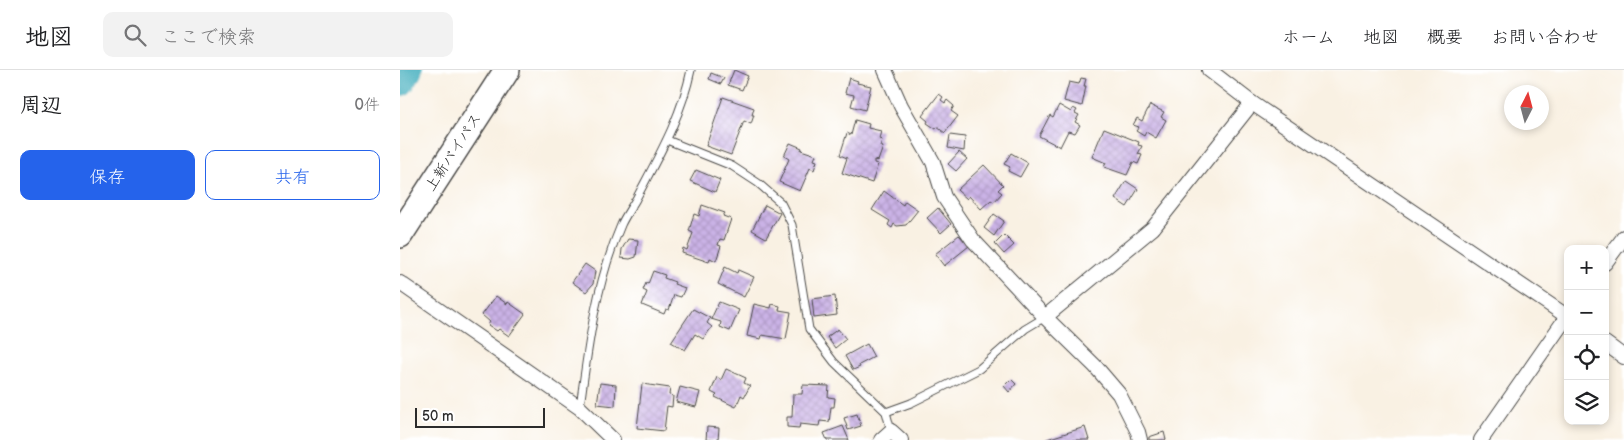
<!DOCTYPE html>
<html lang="ja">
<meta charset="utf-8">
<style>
:root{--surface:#fff;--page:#f2f2f2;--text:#202124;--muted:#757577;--line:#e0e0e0;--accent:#2563eb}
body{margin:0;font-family:"Balsamiq Sans","Klee One",sans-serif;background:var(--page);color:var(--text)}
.controls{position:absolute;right:15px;bottom:15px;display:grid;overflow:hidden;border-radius:10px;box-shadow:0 2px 8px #0003}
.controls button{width:45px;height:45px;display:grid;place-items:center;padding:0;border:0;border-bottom:1px solid var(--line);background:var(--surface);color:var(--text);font:25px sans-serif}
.compass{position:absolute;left:1104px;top:15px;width:45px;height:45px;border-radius:50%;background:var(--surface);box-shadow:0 2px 8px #0003;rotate:6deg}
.scale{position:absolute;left:15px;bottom:12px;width:130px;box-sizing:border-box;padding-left:5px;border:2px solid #2b2b2b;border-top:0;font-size:14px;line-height:18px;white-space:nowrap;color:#2b2b2b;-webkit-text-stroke:4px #fff;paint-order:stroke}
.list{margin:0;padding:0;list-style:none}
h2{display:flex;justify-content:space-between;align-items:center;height:65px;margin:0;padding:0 20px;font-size:21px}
h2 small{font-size:16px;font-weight:400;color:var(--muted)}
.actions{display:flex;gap:10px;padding:15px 20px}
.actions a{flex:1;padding:11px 0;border:1px solid var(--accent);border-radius:10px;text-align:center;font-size:18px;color:var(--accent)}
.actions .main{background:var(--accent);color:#fff}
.icon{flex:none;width:28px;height:28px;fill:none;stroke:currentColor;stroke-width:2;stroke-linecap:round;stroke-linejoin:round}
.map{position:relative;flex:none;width:1224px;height:370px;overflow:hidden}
header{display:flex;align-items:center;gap:30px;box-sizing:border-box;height:70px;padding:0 25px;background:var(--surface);border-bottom:1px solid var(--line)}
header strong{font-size:24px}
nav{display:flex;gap:28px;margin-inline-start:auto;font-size:18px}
.search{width:350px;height:45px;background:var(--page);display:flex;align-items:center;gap:12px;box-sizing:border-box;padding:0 18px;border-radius:10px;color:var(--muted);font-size:19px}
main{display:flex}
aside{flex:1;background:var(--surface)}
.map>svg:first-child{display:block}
</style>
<header>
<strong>地図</strong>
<div class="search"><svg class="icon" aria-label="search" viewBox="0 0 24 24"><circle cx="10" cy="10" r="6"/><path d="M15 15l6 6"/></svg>ここで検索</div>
<nav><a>ホーム</a><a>地図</a><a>概要</a><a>お問い合わせ</a></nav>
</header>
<main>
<aside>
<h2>周辺<small>0件</small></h2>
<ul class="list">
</ul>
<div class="actions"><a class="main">保存</a><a>共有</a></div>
</aside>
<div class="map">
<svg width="1224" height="370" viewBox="0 0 1224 370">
<defs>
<pattern id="building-cross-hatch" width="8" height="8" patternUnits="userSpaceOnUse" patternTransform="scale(1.25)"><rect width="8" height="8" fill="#cab2e6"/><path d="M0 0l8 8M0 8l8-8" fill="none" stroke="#ae99c5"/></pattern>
</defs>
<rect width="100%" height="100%" fill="#fff"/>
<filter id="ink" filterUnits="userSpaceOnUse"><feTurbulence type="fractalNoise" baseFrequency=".02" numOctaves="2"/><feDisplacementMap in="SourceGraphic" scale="10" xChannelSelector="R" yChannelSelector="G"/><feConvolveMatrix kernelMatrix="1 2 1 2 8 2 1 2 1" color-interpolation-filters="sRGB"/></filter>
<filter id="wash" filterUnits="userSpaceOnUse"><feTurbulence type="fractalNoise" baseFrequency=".0096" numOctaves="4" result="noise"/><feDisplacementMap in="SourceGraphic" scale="20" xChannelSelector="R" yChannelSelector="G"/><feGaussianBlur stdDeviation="1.12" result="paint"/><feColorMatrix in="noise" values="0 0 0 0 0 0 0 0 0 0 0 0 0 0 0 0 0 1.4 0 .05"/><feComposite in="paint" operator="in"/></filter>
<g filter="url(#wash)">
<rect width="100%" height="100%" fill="#f9f1e3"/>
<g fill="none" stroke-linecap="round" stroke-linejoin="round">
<!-- river -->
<polyline stroke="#3eacbc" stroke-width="31" points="0,11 7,0"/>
</g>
<g id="blocks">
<!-- building -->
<g fill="url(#building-cross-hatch)">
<polygon points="334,0 348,6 342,20 328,15"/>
<polygon points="311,3 324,8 321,14 309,9"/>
<polygon points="449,8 458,11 457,13 471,16 465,40 451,36 454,25 445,23"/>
<polygon points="681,8 686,9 684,16 686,16 682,36 664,31 669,12 679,14"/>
<polygon points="539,24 543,27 541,30 545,33 547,30 554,36 551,41 558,46 545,63 537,57 536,59 527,53 528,51 522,46"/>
<polygon points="323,27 354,38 352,45 354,45 351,54 344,51 331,85 306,76"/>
<polygon points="659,35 671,42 673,38 677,40 675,43 679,45 675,52 680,55 675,63 668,61 660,77 639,66 650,45 653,47"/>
<polygon points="750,35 764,42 761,47 766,50 756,68 746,62 744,66 736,61 739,57 733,55 737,48 742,51"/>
<polygon points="455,50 469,54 468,58 481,61 479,69 482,70 480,76 483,77 478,91 474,90 474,93 478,94 472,113 442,103 447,88 440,85 447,63 451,65"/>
<polygon points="704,58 739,72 738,75 742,76 738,84 742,85 738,94 733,92 727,105 704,97 706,93 692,87"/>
<polygon points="550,65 565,67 564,81 548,78"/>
<polygon points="390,73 402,78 401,80 416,85 414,90 417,91 414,100 410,98 400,121 379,112 389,89 384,86"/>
<polygon points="559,82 567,89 556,101 548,94"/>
<polygon points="611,83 628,93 620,107 608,101 610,97 604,94"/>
<polygon points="584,95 603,115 598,120 602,123 594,132 591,130 581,139 569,126 567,129 557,120"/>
<polygon points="296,100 320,110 315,122 290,111"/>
<polygon points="726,111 738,119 727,137 715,129"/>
<polygon points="484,121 503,135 505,131 518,140 506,155 497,156 494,154 492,158 488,155 490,151 472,140"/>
<polygon points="302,135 325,143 323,146 331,149 324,170 320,169 318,175 321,176 316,191 310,188 309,192 282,183 283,178 287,180 293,163 289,161 294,144 299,146"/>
<polygon points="365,135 380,143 366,168 352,160"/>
<polygon points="538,138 551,154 541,163 527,148"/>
<polygon points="594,144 604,151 594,166 584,158"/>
<polygon points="559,165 569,176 544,196 535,184"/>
<polygon points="604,165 614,175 604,184 595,174"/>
<polygon points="228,169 238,170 236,187 230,189 221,188 222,179"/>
<polygon points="185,194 195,201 193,214 186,222 172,212"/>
<polygon points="325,197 337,203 338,200 354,207 344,227 318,214"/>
<polygon points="253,201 265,205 264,208 275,212 274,214 285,218 281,227 274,225 269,240 266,239 264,244 242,235 247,222 243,220 246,213 248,214"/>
<polygon points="96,226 107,234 108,232 125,244 109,266 99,259 97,261 88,255 90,252 82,245"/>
<polygon points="435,226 437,245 414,248 412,229"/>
<polygon points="319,232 339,240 330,261 320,257 321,252 311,249"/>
<polygon points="354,234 371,238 372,234 380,236 379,240 391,242 386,269 362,265 361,269 347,266"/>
<polygon points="293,239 310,248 307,253 312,257 303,269 295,264 285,280 271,272"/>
<polygon points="438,259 446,269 435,278 427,267"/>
<polygon points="467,274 474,287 459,295 460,297 453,300 445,286"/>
<polygon points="326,299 346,308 344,313 350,316 344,327 341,325 336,337 315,327 317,325 311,322 317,307 321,310"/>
<polygon points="611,309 616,314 609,322 604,316"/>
<polygon points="200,313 216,315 215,336 197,334"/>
<polygon points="242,314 270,318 269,325 273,326 272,337 267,336 264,361 237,358"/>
<polygon points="403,315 429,316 428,327 435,328 434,337 431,337 429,352 420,351 419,356 400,354 399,358 387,357 387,347 392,347 393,324 402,324"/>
<polygon points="280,317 300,322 296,337 276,332"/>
<polygon points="457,344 461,356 448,360 444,348"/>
<polygon points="443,356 449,370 427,370 424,363"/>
<polygon points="307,357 319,358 318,370 306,370"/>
<polygon points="685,357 689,370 644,370"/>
<polygon points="764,362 766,370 749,370 749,367"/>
</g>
</g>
</g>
<g filter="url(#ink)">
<use href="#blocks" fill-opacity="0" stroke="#4a4947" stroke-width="1"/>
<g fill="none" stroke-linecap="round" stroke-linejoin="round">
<defs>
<g id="lane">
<polyline points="267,70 332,96 358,113 381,133 392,155 409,259 434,292 486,342 491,361"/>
<path d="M180 337C188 276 196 213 221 155 225 146 231 138 236 129 258 87 281 48 291 0"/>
<polyline points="486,342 511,333 579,299 625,259 645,247"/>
</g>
<g id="street">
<polyline points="485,0 501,36 533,92 544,127 573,170 645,247 695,296 719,324 738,362 740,370"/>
<polyline points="809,0 852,33 1168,247"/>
<polyline points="1205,193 1224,167"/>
<polyline points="0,213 180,338 213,370"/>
<polyline points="645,247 753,158 852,33"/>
<polyline points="1205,273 1224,287"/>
<polyline points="481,370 491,361 501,370"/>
<polyline points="1081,370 1168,245"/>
</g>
<polyline id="highway" points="0,165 107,0"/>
</defs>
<!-- lane casing -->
<use href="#lane" stroke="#4a4947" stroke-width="9"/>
<!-- street casing -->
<use href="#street" stroke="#4a4947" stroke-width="16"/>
<!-- highway casing -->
<use href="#highway" stroke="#4a4947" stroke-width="28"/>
<!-- lane -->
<use href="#lane" stroke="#fff" stroke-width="7"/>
<!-- street -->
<use href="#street" stroke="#fff" stroke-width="14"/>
<!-- highway -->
<use href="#highway" stroke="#fff" stroke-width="25"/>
</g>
</g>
<g text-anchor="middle" stroke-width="4" stroke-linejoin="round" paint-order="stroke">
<!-- street labels -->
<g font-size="15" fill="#2b2b2b" stroke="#fff">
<text transform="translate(53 82) rotate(-57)" y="5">上新バイパス</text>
</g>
</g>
</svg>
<div class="controls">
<button>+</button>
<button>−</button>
<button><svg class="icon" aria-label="locate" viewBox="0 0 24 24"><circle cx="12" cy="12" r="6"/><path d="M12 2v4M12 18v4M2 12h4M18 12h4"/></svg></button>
<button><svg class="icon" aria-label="layers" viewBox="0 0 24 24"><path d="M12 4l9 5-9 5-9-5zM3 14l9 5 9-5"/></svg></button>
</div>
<svg class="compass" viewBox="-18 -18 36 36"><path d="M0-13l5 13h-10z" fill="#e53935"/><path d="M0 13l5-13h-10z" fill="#757577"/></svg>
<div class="scale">50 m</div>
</div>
</main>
